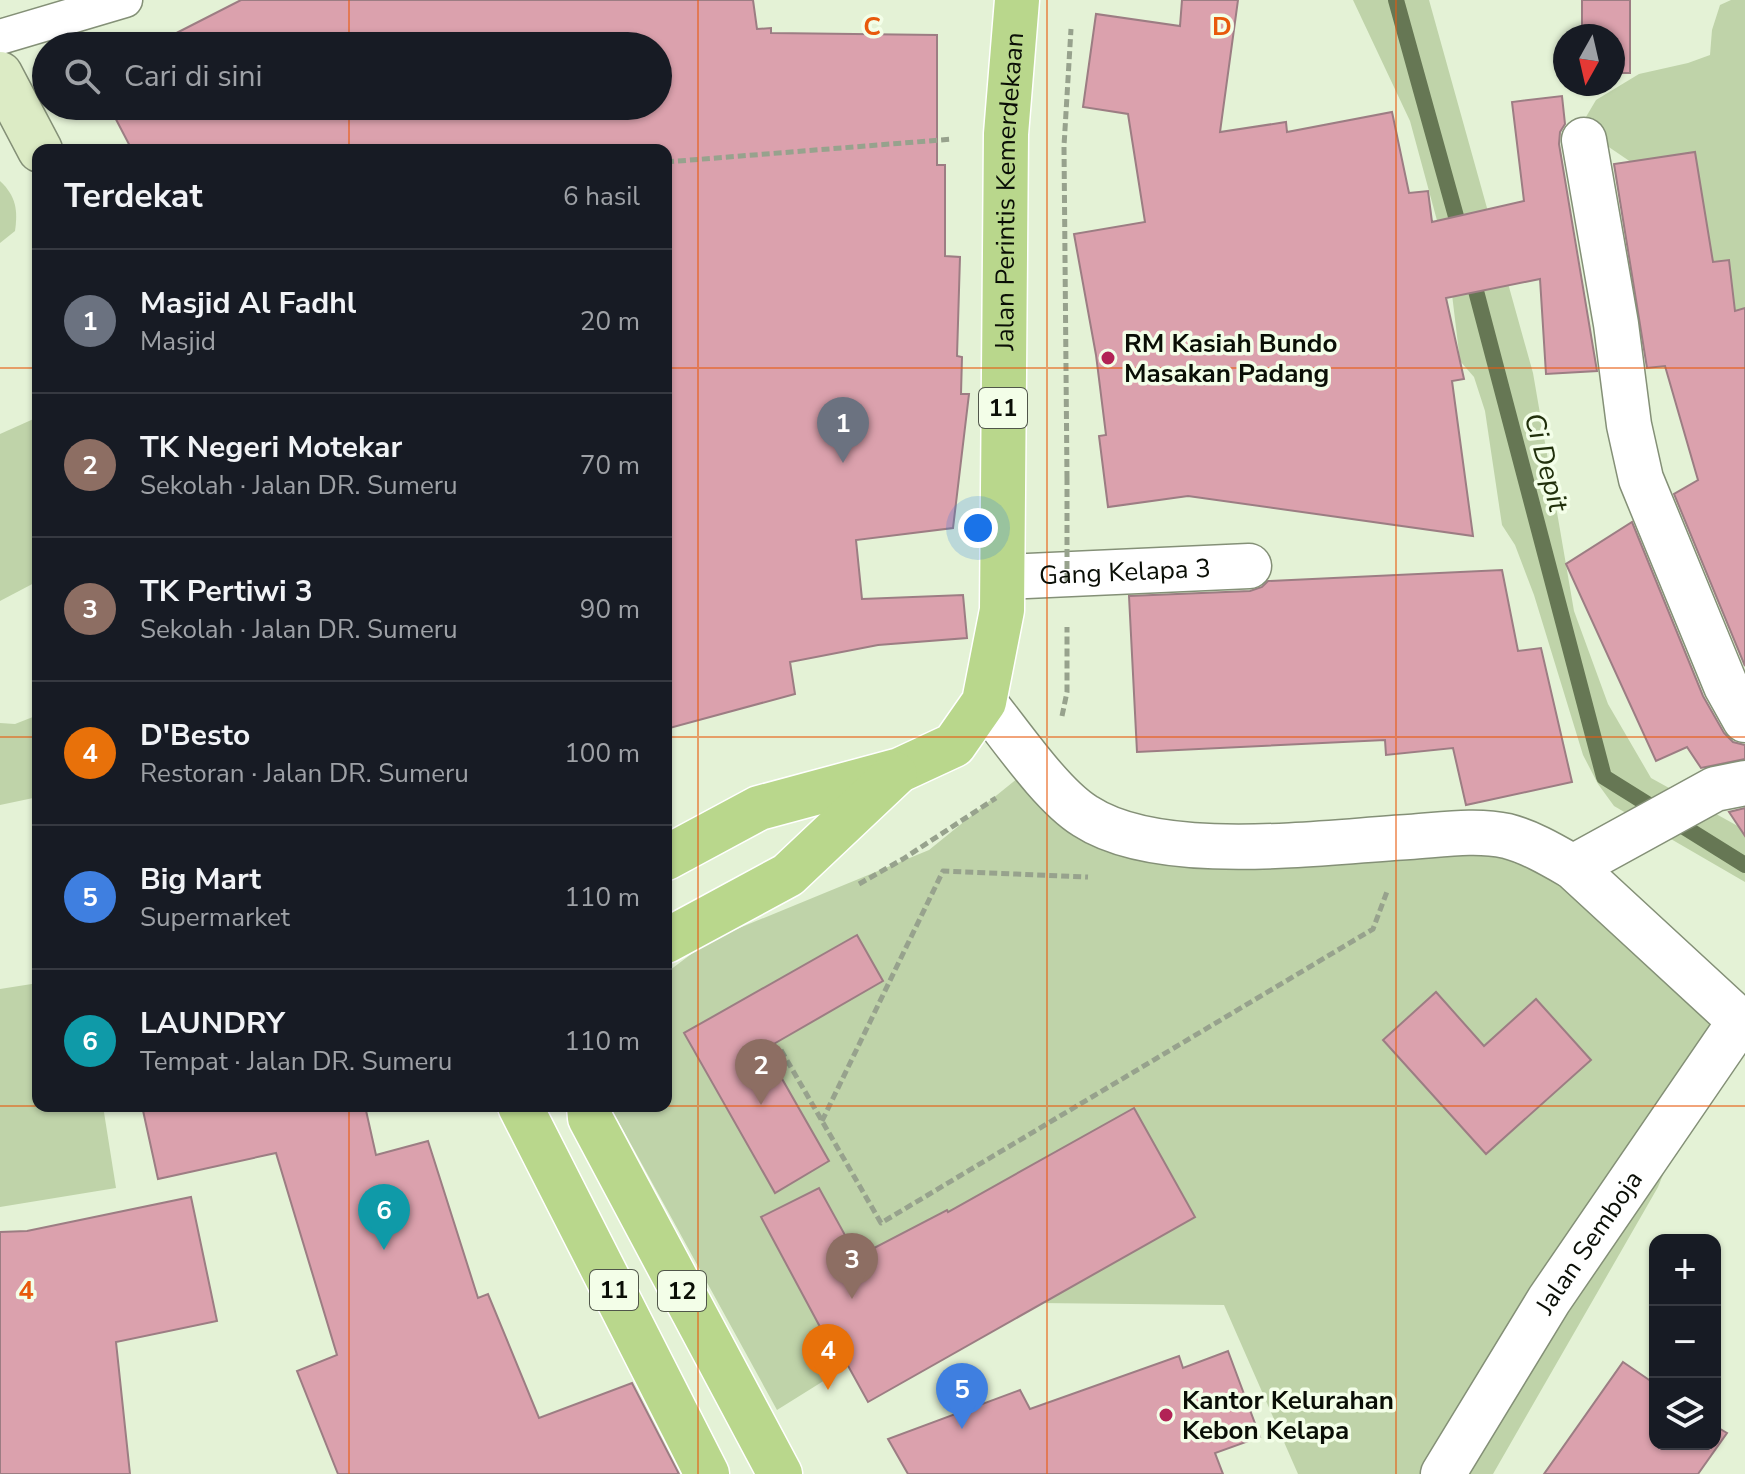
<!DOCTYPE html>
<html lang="id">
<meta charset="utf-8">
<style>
:root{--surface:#171b24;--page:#20242c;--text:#f1f3f6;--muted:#9ea1a6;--line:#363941;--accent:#d595ae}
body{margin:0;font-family:"Nunito Sans",sans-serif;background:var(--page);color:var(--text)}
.controls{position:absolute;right:24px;bottom:24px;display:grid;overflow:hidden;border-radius:16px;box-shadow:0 2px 6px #0004}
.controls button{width:72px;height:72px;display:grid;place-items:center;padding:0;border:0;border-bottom:2px solid var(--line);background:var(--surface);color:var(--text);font:40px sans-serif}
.compass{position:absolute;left:1553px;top:24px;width:72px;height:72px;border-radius:50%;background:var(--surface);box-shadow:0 2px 6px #0004;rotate:188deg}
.you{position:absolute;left:978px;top:528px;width:28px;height:28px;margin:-20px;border:6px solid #fff;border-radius:50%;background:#1a73e8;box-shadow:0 0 0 12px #1a73e833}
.badge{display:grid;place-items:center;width:52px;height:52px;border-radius:50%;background:var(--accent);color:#fff;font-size:26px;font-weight:700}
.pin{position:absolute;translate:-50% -66px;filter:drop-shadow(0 2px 4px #0008)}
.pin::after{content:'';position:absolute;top:42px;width:28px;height:24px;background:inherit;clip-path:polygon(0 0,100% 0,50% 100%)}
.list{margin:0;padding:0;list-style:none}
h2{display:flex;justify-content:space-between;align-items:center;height:104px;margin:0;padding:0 32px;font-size:34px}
h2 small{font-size:26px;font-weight:400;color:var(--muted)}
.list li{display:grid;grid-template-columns:52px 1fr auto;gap:24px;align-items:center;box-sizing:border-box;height:144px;padding:0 32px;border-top:2px solid var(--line)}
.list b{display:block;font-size:30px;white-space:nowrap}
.list p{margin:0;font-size:26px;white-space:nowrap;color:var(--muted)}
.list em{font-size:26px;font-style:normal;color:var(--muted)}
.icon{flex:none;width:44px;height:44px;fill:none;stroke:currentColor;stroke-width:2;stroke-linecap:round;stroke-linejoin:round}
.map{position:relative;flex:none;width:1745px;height:1474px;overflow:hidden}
.search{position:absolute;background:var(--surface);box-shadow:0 2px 6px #0004;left:32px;top:32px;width:640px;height:88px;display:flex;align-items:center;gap:20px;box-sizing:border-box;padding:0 28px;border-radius:44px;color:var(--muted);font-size:30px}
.panel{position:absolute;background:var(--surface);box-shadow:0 2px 6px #0004;left:32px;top:144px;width:640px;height:968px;border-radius:16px}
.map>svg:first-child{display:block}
</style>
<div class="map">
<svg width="1745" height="1474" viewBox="0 0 1745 1474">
<rect width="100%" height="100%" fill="#e4f2d6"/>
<!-- green -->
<g fill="#bfd3a9">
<polygon points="1353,0 1429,0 1533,373 1574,611 1608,704 1651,778 1745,830 1745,882 1614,806 1598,784 1583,755 1534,595 1515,545 1502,525 1485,411 1474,377 1460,361 1448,261 1410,121"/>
<polygon points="1731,0 1745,0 1745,340 1647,173 1600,141 1583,122 1596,100 1639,74 1688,63 1710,55 1712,30 1720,5"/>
<path d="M0 181C16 196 18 210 15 231L0 243Z"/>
<polygon points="38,417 38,581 0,601 0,434"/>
<polygon points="38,715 38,797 0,805 0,723 15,724"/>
<polygon points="1028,770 1130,829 1490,832 1574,879 1725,1022 1658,1187 1493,1474 1298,1474 1224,1305 950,1302 777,1410 610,1106 666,1106 666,973 710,940 929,850"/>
<polygon points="38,983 38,1106 103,1106 116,1188 0,1207 0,989"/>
</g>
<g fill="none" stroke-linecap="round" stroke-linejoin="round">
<!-- stream -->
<g stroke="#667754" stroke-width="16">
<polyline points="1396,0 1462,238"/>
<polyline points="1471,272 1604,777 1745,865"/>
</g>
</g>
<!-- building -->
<g fill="#dba1ad" stroke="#9c7d83" stroke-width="2">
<polygon points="241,0 753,0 757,29 771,28 771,33 937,35 937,165 945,165 945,256 960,257 957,356 962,357 961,394 969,394 953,528 856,540 862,599 963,595 967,638 878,645 790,662 795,694 666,729 666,150 132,150 109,106 658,106 658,46 151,46"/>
<polygon points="1182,0 1238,0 1220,132 1286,122 1287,132 1392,112 1409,193 1428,191 1432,222 1524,201 1512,102 1562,96 1565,124 1560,132 1559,144 1597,371 1546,374 1540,279 1446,298 1464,379 1452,381 1473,536 1188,496 1108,507 1099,436 1106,435 1096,355 1074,234 1145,222 1128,114 1083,107 1096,14 1180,26"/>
<polygon points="1582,0 1630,0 1630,73 1613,73 1613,36 1582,36"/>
<polygon points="1695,152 1713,262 1729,260 1735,311 1745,308 1745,666 1674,494 1698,480 1665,366 1647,368 1614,164"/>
<polygon points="1632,522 1703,696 1724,733 1733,742 1745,745 1745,759 1701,768 1687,747 1656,761 1566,564"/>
<polygon points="1502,570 1518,651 1541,648 1572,782 1466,805 1453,748 1386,755 1385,740 1137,752 1129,596 1250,591 1262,587 1268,581"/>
<polygon points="1745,808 1745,836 1729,812"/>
<polygon points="857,935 883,981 765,1049 829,1161 775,1193 684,1033"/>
<polygon points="1436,992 1484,1046 1536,999 1591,1060 1486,1154 1383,1040"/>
<polygon points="142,1106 365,1106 376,1155 428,1141 478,1298 488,1294 539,1418 632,1383 679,1474 338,1474 297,1371 337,1355 276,1153 158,1179"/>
<polygon points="1134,1108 1195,1217 868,1402 831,1335 826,1338 761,1217 819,1188 857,1257 947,1210 948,1212"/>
<polygon points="191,1197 217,1321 116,1342 130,1474 0,1474 0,1232 27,1231"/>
<polygon points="1228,1351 1260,1437 1215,1453 1223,1474 908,1474 888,1439 1020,1390 1030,1409 1179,1356 1183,1368"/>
<polygon points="1623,1362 1655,1384 1655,1444 1715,1444 1715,1426 1727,1433 1698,1474 1544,1474"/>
</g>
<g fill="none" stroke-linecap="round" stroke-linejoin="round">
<defs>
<polyline id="lane" points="0,37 125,0"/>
<g id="street">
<polyline points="1584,140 1616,324 1629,425 1641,479 1726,686 1745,720"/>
<path id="s1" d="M1003 577 1249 566"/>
<path d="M984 702C1010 734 1051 795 1085 816 1160 865 1321 842 1409 837 1440 835 1476 829 1507 836 1530 842 1552 855 1573 867L1740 1021"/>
<polyline points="1573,867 1715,789 1745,783"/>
<path id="s2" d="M1443 1474 1549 1300 1740 1021 1745 1022"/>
</g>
<polyline id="secondary" points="0,74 40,150"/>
<g id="primary">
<path id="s3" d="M666 858 759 808 900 770 954 745 984 702 1002 610 1006 134 1017 0"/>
<polyline points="666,941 788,875 895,774"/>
<polyline points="520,1106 707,1474"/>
<polyline points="589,1106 590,1118 780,1474"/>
</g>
</defs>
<!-- lane casing -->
<use href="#lane" stroke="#849077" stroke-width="37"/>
<!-- street casing -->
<use href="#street" stroke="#849077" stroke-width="47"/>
<!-- secondary casing -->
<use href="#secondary" stroke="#849077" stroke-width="47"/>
<!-- primary casing -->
<use href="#primary" stroke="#fff" stroke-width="47"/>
<!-- path -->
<g stroke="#97a28d" stroke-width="5" stroke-dasharray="8 4" stroke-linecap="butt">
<polyline points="666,162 953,139"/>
<polyline points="1067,479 1064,146 1071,29"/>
<polyline points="1062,716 1067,692 1067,627"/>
<polyline points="859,884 903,859 996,798"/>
<polyline points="781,1050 881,1223 1373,929 1388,889"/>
<polyline points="822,1121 943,871 1088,877"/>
</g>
<!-- lane -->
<use href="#lane" stroke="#fff" stroke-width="34"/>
<!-- street -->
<use href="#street" stroke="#fff" stroke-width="44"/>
<!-- secondary -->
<use href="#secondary" stroke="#dcebc5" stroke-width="44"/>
<!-- primary -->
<use href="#primary" stroke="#b9d78c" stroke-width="44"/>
<!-- path-bridge -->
<polyline stroke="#97a28d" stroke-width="5" stroke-dasharray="8 4" stroke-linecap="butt" points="1067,581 1067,479"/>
</g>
<!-- grid -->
<path fill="none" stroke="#e8590c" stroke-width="2" stroke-opacity="0.55" d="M349 0V46M698 0V1474M1047 0V1474M1396 0V1474M349 106V150M0 368H38M666 368H1745M0 737H38M666 737H1745M0 1106H38M349 1106V1474M666 1106H1745"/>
<!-- markers -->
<g fill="#b22356" stroke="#f3fee8" stroke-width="3">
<circle cx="1108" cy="358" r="8"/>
<circle cx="1166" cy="1415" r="8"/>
</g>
<g text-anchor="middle" stroke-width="7" stroke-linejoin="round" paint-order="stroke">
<!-- shield labels -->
<g fill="#f3fee8" stroke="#50564a" stroke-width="2">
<rect x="979" y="388" width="48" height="40" rx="6"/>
<rect x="590" y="1270" width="48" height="40" rx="6"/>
<rect x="658" y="1271" width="48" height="40" rx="6"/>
</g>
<g font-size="24" font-weight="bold" fill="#0a0e06">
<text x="1003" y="416">11</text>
<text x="614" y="1298">11</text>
<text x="682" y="1299">12</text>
</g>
<!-- street labels -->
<g font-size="26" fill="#0a0e06" stroke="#f3fee8">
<text dy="9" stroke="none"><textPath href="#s3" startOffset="876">Jalan Perintis Kemerdekaan</textPath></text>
<text dy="9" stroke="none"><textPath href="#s1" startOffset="122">Gang Kelapa 3</textPath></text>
<text dy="9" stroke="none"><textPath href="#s2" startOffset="274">Jalan Semboja</textPath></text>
</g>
<!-- poi labels -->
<g font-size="26" font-weight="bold" fill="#0a0e06" stroke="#f3fee8" text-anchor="start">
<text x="1124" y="352">RM Kasiah Bundo<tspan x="1124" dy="30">Masakan Padang</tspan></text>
<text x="1182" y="1409">Kantor Kelurahan<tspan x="1182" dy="30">Kebon Kelapa</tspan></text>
</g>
<!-- water labels -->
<g font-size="28" font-style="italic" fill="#21300c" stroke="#f3fee8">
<text transform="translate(1547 462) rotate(75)" y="10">Ci Depit</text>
</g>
</g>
<g font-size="26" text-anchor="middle" font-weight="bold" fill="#e8590c" stroke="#f3fee8" stroke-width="7" stroke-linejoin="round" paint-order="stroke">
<text x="872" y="35">C</text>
<text x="1222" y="35">D</text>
<text x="26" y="1299">4</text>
</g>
</svg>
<div class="controls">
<button>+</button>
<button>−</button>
<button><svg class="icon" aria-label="layers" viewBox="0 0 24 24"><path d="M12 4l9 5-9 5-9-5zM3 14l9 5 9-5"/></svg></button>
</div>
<svg class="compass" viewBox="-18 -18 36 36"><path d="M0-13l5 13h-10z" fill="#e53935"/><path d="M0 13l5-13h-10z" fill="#9ea1a6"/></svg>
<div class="you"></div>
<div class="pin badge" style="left:843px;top:463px;background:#6b7280">1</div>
<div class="pin badge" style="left:761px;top:1105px;background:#8d6e63">2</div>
<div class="pin badge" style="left:852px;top:1299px;background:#8d6e63">3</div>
<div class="pin badge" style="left:828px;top:1390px;background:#e8710a">4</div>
<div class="pin badge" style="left:962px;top:1429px;background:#3f7fe0">5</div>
<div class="pin badge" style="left:384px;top:1250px;background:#0f9aa8">6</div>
<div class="search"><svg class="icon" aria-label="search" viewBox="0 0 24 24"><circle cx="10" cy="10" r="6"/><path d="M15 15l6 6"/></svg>Cari di sini</div>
<section class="panel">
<h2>Terdekat<small>6 hasil</small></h2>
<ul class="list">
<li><span class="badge" style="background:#6b7280">1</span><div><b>Masjid Al Fadhl</b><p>Masjid</p></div><em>20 m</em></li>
<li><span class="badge" style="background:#8d6e63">2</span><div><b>TK Negeri Motekar</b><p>Sekolah · Jalan DR. Sumeru</p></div><em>70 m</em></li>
<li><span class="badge" style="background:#8d6e63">3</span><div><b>TK Pertiwi 3</b><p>Sekolah · Jalan DR. Sumeru</p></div><em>90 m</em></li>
<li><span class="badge" style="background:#e8710a">4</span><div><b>D'Besto</b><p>Restoran · Jalan DR. Sumeru</p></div><em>100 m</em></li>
<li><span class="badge" style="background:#3f7fe0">5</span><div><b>Big Mart</b><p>Supermarket</p></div><em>110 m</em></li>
<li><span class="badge" style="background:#0f9aa8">6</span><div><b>LAUNDRY</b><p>Tempat · Jalan DR. Sumeru</p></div><em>110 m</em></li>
</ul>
</section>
</div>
